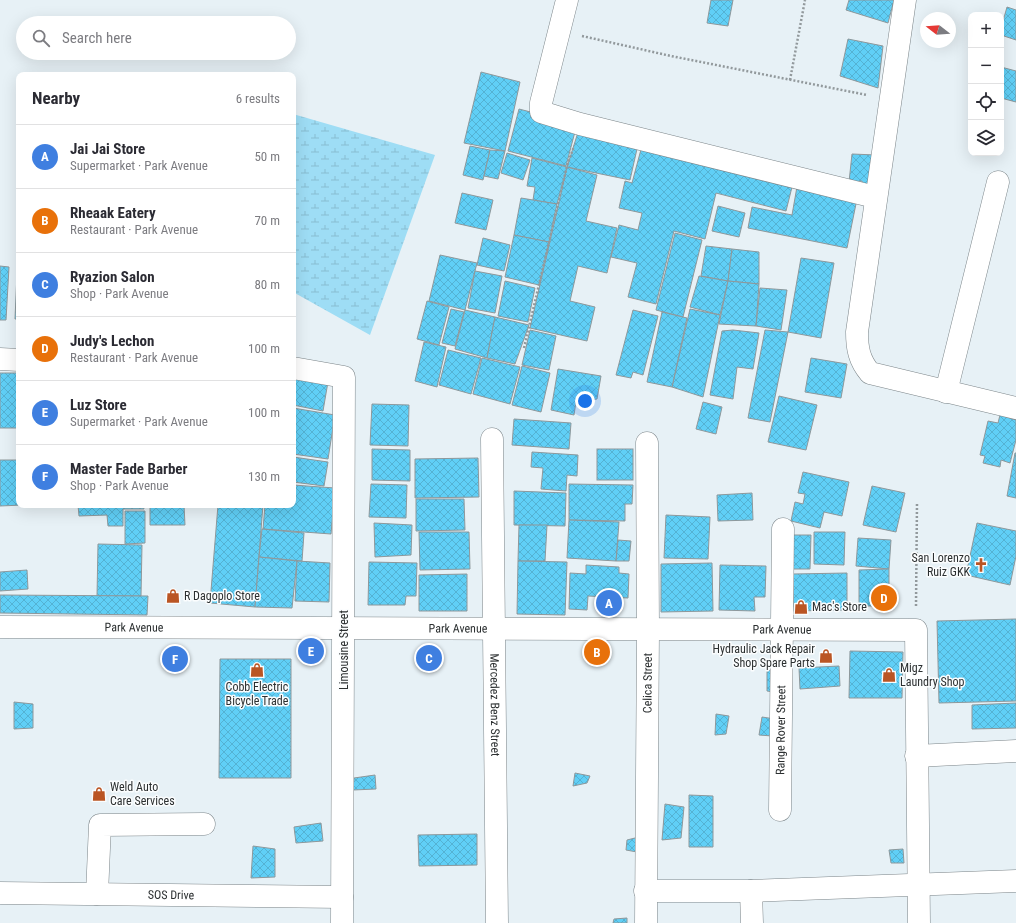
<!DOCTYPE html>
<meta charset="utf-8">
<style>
:root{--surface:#fff;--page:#f7f7f7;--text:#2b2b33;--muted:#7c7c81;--line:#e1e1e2;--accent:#2563eb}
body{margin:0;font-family:"Roboto Condensed",sans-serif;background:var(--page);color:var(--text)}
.controls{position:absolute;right:12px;top:12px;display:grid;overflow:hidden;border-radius:8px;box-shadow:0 4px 16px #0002}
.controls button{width:36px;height:36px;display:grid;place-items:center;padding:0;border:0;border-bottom:1px solid var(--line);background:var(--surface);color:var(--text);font:20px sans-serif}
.compass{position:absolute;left:920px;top:12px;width:36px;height:36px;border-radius:50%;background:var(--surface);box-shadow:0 4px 16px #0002;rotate:287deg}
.you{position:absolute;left:585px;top:401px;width:14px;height:14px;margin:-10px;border:3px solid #fff;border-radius:50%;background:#1a73e8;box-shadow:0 0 0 6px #1a73e833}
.badge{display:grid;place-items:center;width:26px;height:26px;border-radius:50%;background:var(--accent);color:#fff;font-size:13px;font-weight:700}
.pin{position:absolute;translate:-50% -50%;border:2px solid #fff;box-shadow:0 1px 4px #0006}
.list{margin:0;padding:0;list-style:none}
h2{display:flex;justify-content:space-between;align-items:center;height:52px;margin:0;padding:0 16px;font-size:17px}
h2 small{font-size:13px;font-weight:400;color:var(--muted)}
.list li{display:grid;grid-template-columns:26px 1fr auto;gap:12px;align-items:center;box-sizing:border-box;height:64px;padding:0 16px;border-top:1px solid var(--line)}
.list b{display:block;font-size:15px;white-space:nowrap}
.list p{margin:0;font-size:13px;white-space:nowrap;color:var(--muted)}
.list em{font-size:13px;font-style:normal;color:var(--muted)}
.icon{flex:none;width:22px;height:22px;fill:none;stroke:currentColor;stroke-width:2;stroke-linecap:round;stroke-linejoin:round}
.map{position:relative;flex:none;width:1016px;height:923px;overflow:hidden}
.search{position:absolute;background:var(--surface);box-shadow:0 4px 16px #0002;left:16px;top:16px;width:280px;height:44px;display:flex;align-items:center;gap:10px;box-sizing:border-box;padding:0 14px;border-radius:22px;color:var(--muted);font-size:15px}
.panel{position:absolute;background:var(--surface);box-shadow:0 4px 16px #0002;left:16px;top:72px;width:280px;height:436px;border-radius:8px}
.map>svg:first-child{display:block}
</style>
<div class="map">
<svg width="1016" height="923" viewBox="0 0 1016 923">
<defs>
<pattern id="wetland-marsh" width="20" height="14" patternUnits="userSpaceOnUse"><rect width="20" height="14" fill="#9eddf5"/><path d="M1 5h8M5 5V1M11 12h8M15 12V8" fill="none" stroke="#88bed2"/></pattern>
<pattern id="building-cross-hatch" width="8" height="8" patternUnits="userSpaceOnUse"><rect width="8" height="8" fill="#60cff6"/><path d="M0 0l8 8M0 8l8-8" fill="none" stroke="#54b2d3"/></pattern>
</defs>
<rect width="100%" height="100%" fill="#e7f1f6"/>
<!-- wetland -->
<polygon fill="url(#wetland-marsh)" points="293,114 435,155 370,335 293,292"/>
<!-- building -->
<g fill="url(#building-cross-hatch)" stroke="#8e989b">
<polygon points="711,0 733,0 728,26 707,23"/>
<polygon points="849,0 894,0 888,23 846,10"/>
<polygon points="1007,7 1016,10 1016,40 1001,35 1001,28"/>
<polygon points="848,39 883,46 878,88 840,76"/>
<polygon points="1001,67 1016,71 1016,102 1001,98"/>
<polygon points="481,72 520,82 505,151 464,143"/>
<polygon points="519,109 577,124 566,166 508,151"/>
<polygon points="580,126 639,140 630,180 567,167"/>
<polygon points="643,142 794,179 786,211 716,193 705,239 674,231 656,304 628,297 637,263 611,257 619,225 638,230 642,213 619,208 625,181 632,183"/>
<polygon points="470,146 490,150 483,180 463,175"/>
<polygon points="490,150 505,151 498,179 484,176"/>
<polygon points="507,153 530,160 523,180 501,173"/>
<polygon points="852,154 876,155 873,186 864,189 862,181 849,182"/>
<polygon points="532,158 567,167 557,204 533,200 535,187 527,186"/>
<polygon points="567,167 597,175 586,221 617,228 607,273 578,266 570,301 595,307 587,341 530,328"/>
<polygon points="798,181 858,194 847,248 748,228 752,207 792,215"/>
<polygon points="462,193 493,200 486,230 455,223"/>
<polygon points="521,198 557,204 549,242 514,235"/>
<polygon points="718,206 745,213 739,237 712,231"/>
<polygon points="675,233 702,240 683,317 656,310"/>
<polygon points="514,235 549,242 539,285 505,277"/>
<polygon points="483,238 510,245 504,271 477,265"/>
<polygon points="706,246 732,249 728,281 701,276"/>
<polygon points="732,249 759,252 759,284 728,281"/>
<polygon points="440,255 477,263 465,310 429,301"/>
<polygon points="801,258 834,263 821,338 788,332"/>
<polygon points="0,266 9,267 6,320 0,320"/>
<polygon points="475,271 502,276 495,313 468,308"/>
<polygon points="17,273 19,273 19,319 15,319"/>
<polygon points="699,276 728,281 720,315 690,307"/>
<polygon points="505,281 535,288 528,322 498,316"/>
<polygon points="728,281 759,284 756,326 719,324"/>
<polygon points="760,288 787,290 781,330 756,326"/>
<polygon points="427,301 449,307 439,345 417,339"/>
<polygon points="451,309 464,312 455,346 442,343"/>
<polygon points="690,309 720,315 703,397 672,387"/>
<polygon points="465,310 495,317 487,358 455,349"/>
<polygon points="633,310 658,316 643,375 633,372 631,378 616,375"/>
<polygon points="662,312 687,318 672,387 647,382"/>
<polygon points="495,317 529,325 515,364 487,358"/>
<polygon points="530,330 556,336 549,370 522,365"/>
<polygon points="733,330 759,333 753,369 737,367 733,399 710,395 722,331"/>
<polygon points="765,330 788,332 770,422 748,418"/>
<polygon points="424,342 446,347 437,387 415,381"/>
<polygon points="448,350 481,358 471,394 439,385"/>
<polygon points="482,358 520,367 510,404 473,394"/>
<polygon points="811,358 847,364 841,398 805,392"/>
<polygon points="522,366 550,373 541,412 512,405"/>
<polygon points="293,369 329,376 323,411 293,405"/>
<polygon points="558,369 601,376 597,399 576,402 574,415 551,410"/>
<polygon points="0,373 18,373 17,428 0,428"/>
<rect x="18" y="373" width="1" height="19"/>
<polygon points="779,396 817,405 806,450 768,442"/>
<polygon points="703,402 722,407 716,434 696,429"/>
<polygon points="372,404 409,405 408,446 370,445"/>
<polygon points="293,408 335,415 328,459 293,454"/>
<polygon points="1000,415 1016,420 1016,440 1010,463 1001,460 1000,467 983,463 985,456 980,455 988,421 998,423"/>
<polygon points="514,419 571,423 569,449 512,445"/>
<polygon points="372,449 410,450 410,481 372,480"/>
<rect x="597" y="449" width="36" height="31"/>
<polygon points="532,452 578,455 577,476 567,475 566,491 541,489 543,468 531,467"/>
<polygon points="1015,453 1016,453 1016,498 1007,496"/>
<polygon points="293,457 328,462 324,486 293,482"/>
<polygon points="478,458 479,497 415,498 415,459"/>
<polygon points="0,460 19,460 19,505 23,505 0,506"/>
<polygon points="803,472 849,482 842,516 824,512 820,528 791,521 795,502 803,504 805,494 798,493"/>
<polygon points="371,484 407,485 406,518 369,517"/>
<polygon points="569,484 633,485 632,504 625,504 625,521 569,520"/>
<polygon points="293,485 335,488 331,534 263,529 265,505 293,505"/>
<polygon points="872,486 905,493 896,532 863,525"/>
<polygon points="514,491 566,493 565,526 514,525"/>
<polygon points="752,493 753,520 718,521 717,495"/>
<polygon points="416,499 464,499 465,530 416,531"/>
<polygon points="78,505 143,505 144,509 123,509 123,526 108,526 107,515 79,516"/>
<polygon points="150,505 184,505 185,525 150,525"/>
<polygon points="218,505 263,505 255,607 210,603"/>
<polygon points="125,511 145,511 145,543 125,544"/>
<polygon points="666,515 710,517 708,559 664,558"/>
<polygon points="569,520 619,522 616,561 567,558"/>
<polygon points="374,523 412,525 411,555 375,557"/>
<polygon points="977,523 1016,531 1016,556 1010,585 966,575"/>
<polygon points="519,525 547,525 545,561 518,561"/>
<polygon points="262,529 304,533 302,561 259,557"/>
<polygon points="419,532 469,532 470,569 420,570"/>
<polygon points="814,532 845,532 844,565 814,564"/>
<polygon points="793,535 811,535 810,569 791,569"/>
<polygon points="858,538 891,540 889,569 856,566"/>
<polygon points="618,540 631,541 629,561 616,561"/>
<polygon points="98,544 142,545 141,596 97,596"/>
<polygon points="259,557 297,561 292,608 255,607"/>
<polygon points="297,561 330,563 329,602 295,601"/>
<polygon points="518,561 567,562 565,615 517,614"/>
<polygon points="369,562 417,563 416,596 406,596 405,605 368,605"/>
<polygon points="712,563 713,611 661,612 661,564"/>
<polygon points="586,565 619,567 619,573 629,574 628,598 588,596 587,610 569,609 570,573 586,574"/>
<polygon points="720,565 766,566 765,597 754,597 755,611 719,610"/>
<polygon points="889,569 889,606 859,606 859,570"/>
<polygon points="27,570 28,589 0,591 0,572"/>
<polygon points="847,573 847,610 793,611 793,574"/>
<polygon points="467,574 467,611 419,611 419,575"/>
<polygon points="0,595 148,596 147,615 0,613"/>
<polygon points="1016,619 1016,701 939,703 937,621"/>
<polygon points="850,651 903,652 902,698 849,698"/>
<polygon points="220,659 291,659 291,778 219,778"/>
<polygon points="839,666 840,686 800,689 799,668"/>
<polygon points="767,670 777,672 774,692 767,691"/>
<polygon points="14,702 33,704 33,728 14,729"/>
<polygon points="1016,703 1016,728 972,729 972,705"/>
<polygon points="716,714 729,716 726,734 715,735"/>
<polygon points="762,717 775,719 772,736 759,735"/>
<polygon points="575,773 590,776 587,783 573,786"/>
<polygon points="375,775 376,789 353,790 354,778"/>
<polygon points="689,795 713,796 713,847 689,847"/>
<polygon points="665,804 684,807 681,838 662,840"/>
<polygon points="321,823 323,841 296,843 294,827"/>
<polygon points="477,834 477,865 419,866 418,835"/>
<polygon points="639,837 637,852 626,850 627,840"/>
<polygon points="253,846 275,849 275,877 251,878"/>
<polygon points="903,849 904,863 891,863 889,850"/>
<polygon points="627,918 627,923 613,923 614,919"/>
</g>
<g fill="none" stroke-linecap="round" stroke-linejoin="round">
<defs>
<g id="minor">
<polyline points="567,0 541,103 541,112 580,124 875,197"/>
<path d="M905 0 857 332C857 348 859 360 870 373L1016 408"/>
<polyline points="0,359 19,360"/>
<polyline points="293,368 344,377 342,923"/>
<polyline points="946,392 998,182"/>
<path id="s1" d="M492 439 497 923"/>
<path id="s2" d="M0 627 916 630 919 923"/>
<polyline points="916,756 1016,751"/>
<path id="s3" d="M780 810 783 529"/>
<polyline points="645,891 751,891 1016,881"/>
<polyline points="751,891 752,923"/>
<path id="s4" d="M0 893 342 897"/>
<polyline points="97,894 100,825 204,824"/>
<path id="s5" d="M646 923 648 629 647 443"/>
</g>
</defs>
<!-- minor casing -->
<use href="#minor" stroke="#7c8589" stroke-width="23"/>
<!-- path -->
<g stroke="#92999c" stroke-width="2.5" stroke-dasharray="2 2" stroke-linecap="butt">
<polyline points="582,36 671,56 867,95"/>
<polyline points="790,80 805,0"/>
<polyline points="524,348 567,166 574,146"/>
<polyline points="916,606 917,503"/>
</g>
<!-- minor -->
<use href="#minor" stroke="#fff" stroke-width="22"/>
</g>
<!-- icons -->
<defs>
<symbol id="church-bare" viewBox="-9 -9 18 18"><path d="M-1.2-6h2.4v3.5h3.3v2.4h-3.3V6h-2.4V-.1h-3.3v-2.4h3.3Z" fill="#ba5524" stroke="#fbfdfe" stroke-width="2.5" paint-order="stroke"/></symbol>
<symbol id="shop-bare" viewBox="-9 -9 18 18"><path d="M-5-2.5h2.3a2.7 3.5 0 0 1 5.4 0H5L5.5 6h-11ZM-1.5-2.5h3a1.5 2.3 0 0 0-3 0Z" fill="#ba5524" stroke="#fbfdfe" stroke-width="2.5" paint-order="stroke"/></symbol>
</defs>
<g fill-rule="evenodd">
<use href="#church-bare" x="971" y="555" width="20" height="20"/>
<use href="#shop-bare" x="163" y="586" width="20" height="20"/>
<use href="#shop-bare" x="791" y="597" width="20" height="20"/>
<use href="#shop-bare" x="816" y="646" width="20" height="20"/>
<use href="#shop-bare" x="247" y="660" width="20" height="20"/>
<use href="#shop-bare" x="879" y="665" width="20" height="20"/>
<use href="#shop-bare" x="89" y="784" width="20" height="20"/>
</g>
<g text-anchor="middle" stroke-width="3" stroke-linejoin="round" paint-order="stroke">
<!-- poi labels -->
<g font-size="12" fill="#2b2f30" stroke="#fbfdfe" text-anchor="start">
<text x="970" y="562" text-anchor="end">San Lorenzo<tspan x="970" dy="14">Ruiz GKK</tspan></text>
<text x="184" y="600">R Dagoplo Store</text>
<text x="812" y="611">Mac's Store</text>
<text x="815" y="653" text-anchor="end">Hydraulic Jack Repair<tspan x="815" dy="14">Shop Spare Parts</tspan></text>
<text x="900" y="672">Migz<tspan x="900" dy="14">Laundry Shop</tspan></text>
<text x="257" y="691" text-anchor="middle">Cobb Electric<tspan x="257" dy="14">Bicycle Trade</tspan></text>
<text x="110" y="791">Weld Auto<tspan x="110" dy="14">Care Services</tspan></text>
</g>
<!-- street labels -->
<g font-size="12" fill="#2b2f30" stroke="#fbfdfe">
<text dy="4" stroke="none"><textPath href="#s2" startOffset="134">Park Avenue</textPath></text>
<text dy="4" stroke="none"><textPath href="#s2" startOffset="458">Park Avenue</textPath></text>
<text dy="4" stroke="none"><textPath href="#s2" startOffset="782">Park Avenue</textPath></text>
<text transform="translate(344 650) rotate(-90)" y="4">Limousine Street</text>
<text dy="4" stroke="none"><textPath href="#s5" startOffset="240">Celica Street</textPath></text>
<text dy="4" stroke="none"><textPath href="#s1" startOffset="266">Mercedez Benz Street</textPath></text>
<text dy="4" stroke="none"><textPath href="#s3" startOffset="80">Range Rover Street</textPath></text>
<text dy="4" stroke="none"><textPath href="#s4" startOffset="171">SOS Drive</textPath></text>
</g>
</g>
</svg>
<div class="controls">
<button>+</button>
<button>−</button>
<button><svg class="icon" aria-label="locate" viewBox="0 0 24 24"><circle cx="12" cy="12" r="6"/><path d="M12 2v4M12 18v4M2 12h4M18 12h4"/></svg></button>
<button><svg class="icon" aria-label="layers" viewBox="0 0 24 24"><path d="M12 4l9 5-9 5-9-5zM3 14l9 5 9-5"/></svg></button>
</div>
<svg class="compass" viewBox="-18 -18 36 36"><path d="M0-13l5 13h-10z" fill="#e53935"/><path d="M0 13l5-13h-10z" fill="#7c7c81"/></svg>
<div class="you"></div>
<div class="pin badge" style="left:609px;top:603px;background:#3f7fe0">A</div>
<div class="pin badge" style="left:597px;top:652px;background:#e8710a">B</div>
<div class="pin badge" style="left:429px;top:658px;background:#3f7fe0">C</div>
<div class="pin badge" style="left:884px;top:598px;background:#e8710a">D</div>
<div class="pin badge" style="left:311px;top:651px;background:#3f7fe0">E</div>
<div class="pin badge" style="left:175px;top:659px;background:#3f7fe0">F</div>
<div class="search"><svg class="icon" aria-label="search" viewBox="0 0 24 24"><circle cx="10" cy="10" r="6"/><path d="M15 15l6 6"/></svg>Search here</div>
<section class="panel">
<h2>Nearby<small>6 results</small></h2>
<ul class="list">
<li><span class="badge" style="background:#3f7fe0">A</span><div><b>Jai Jai Store</b><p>Supermarket · Park Avenue</p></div><em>50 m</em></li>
<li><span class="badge" style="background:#e8710a">B</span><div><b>Rheaak Eatery</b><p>Restaurant · Park Avenue</p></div><em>70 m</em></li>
<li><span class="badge" style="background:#3f7fe0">C</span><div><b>Ryazion Salon</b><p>Shop · Park Avenue</p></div><em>80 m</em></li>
<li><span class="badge" style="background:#e8710a">D</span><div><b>Judy's Lechon</b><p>Restaurant · Park Avenue</p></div><em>100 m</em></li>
<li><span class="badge" style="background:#3f7fe0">E</span><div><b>Luz Store</b><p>Supermarket · Park Avenue</p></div><em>100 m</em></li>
<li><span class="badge" style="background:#3f7fe0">F</span><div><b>Master Fade Barber</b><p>Shop · Park Avenue</p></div><em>130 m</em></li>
</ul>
</section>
</div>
